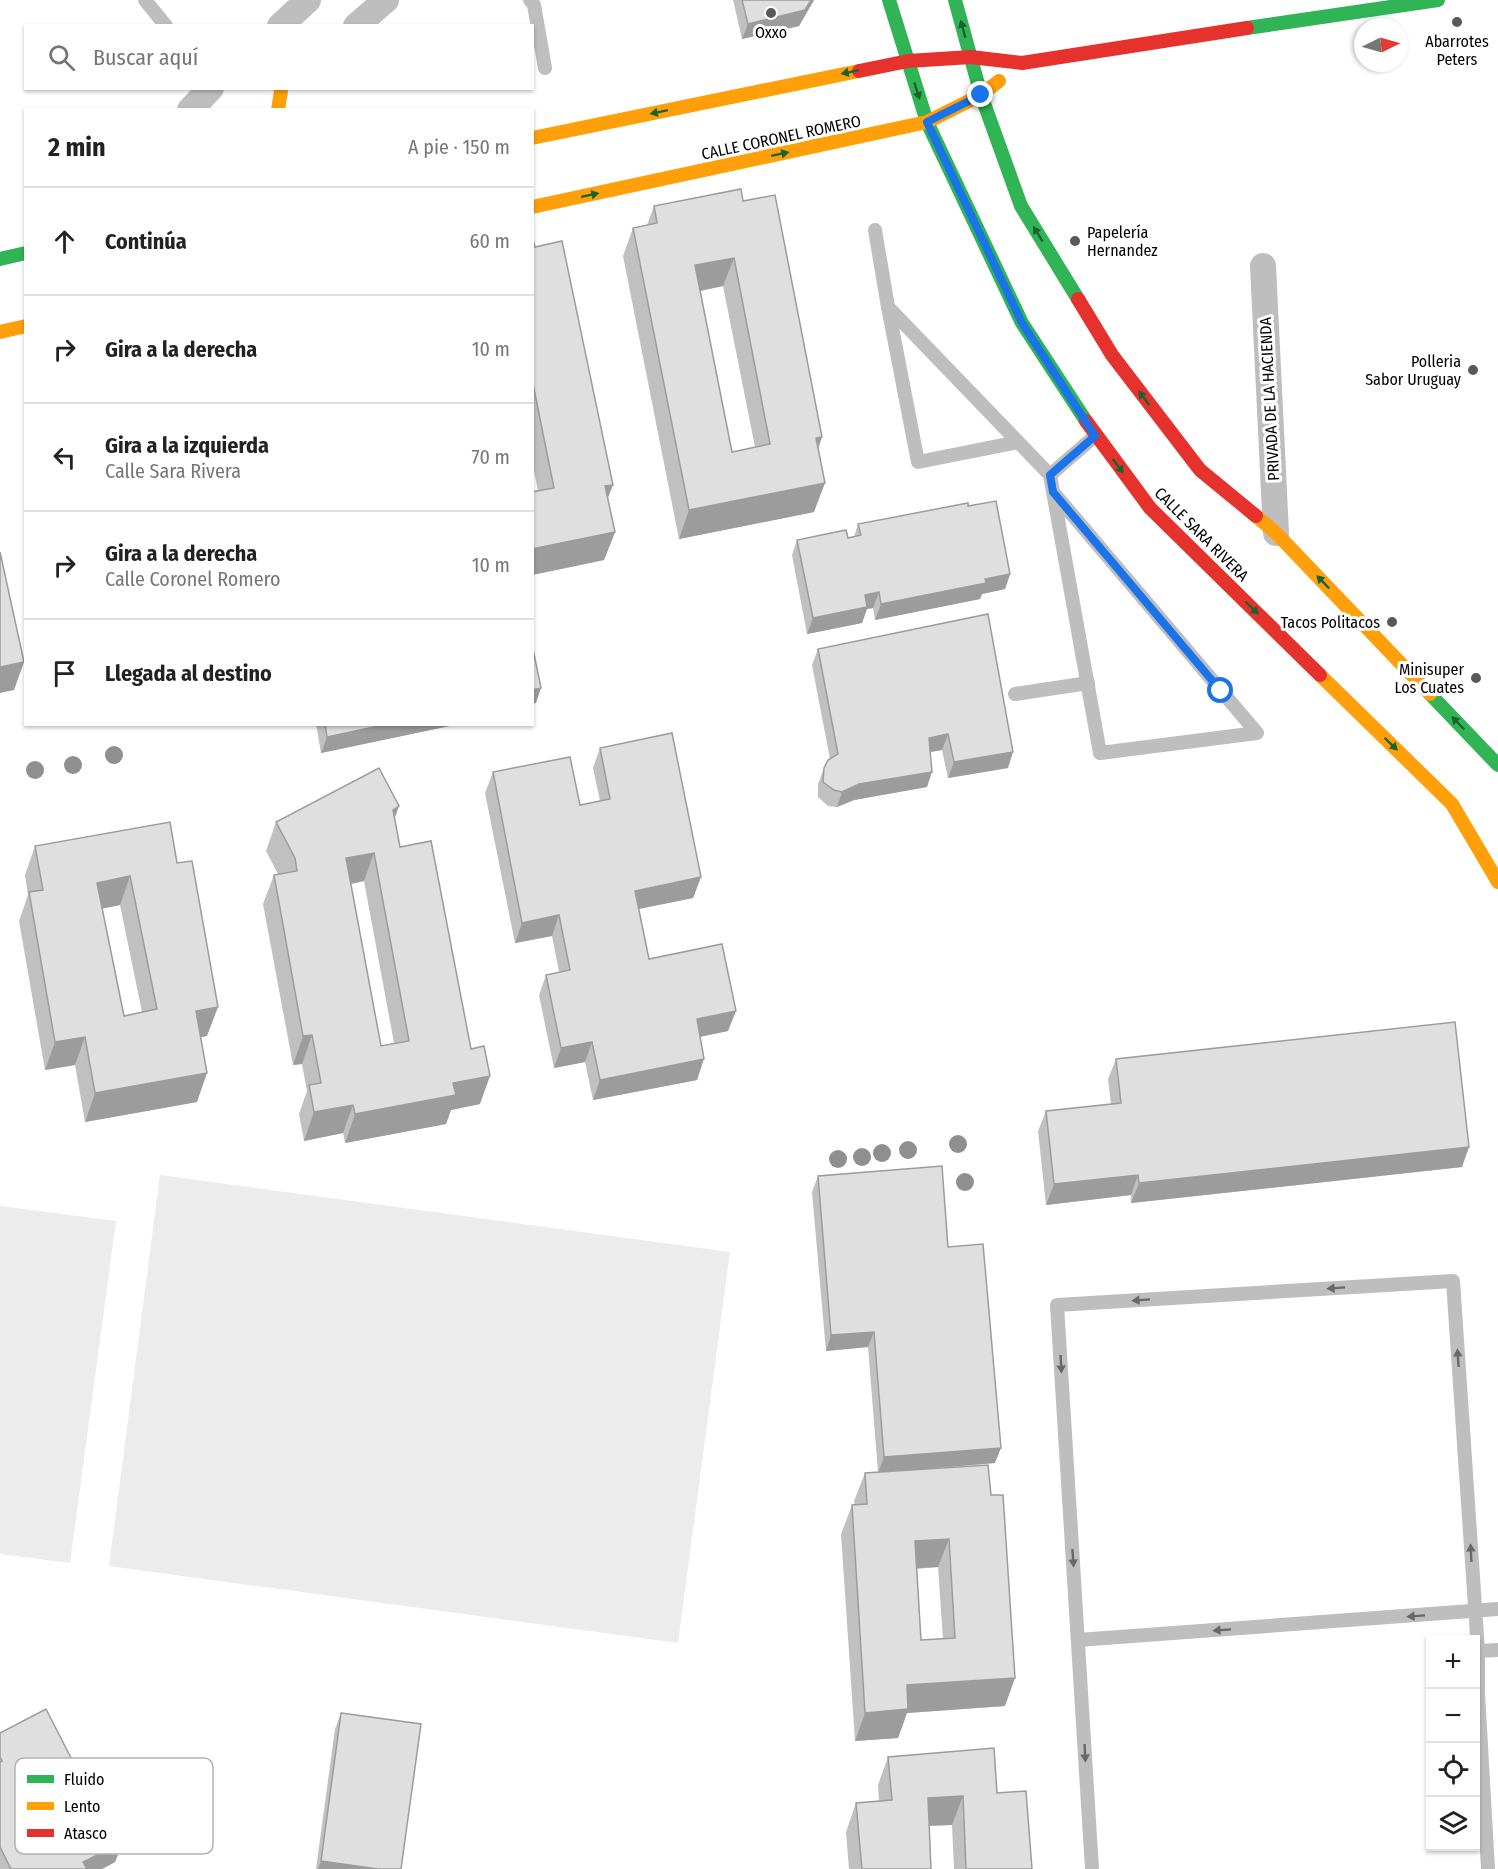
<!DOCTYPE html>
<html lang="es">
<meta charset="utf-8">
<style>
:root{--surface:#fff;--page:#f6f6f6;--text:#222;--muted:#767676;--line:#e0e0e0}
body{margin:0;font-family:"Fira Sans Condensed",sans-serif;background:var(--page);color:var(--text)}
.controls{position:absolute;right:18px;bottom:18px;display:grid;overflow:hidden;border-radius:0px;box-shadow:0 2px 4px #0004}
.controls button{width:54px;height:54px;display:grid;place-items:center;padding:0;border:0;border-bottom:2px solid var(--line);background:var(--surface);color:var(--text);font:30px sans-serif}
.compass{position:absolute;left:1354px;top:18px;width:54px;height:54px;border-radius:50%;background:var(--surface);box-shadow:0 2px 4px #0004;rotate:85deg}
.stop{position:absolute;width:18px;height:18px;margin:-14px;border:4px solid #1a73e8;border-radius:50%;background:#fff}
.stop.end{background:#1a73e8;border-color:#fff;box-shadow:0 2px 6px #0008}
.list{margin:0;padding:0;list-style:none}
h2{display:flex;justify-content:space-between;align-items:center;height:78px;margin:0;padding:0 24px;font-size:26px}
h2 small{font-size:20px;font-weight:400;color:var(--muted)}
.list li{display:grid;grid-template-columns:39px 1fr auto;gap:18px;align-items:center;box-sizing:border-box;height:108px;padding:0 24px;border-top:2px solid var(--line)}
.list b{display:block;font-size:22px;white-space:nowrap}
.list p{margin:0;font-size:20px;white-space:nowrap;color:var(--muted)}
.list em{font-size:20px;font-style:normal;color:var(--muted)}
.icon{flex:none;width:33px;height:33px;fill:none;stroke:currentColor;stroke-width:2;stroke-linecap:round;stroke-linejoin:round}
.map{position:relative;flex:none;width:1498px;height:1869px;overflow:hidden}
.search{position:absolute;background:var(--surface);box-shadow:0 2px 4px #0004;left:24px;top:24px;width:510px;height:66px;display:flex;align-items:center;gap:15px;box-sizing:border-box;padding:0 21px;border-radius:0px;color:var(--muted);font-size:22px}
.panel{position:absolute;background:var(--surface);box-shadow:0 2px 4px #0004;left:24px;top:108px;width:510px;height:618px;border-radius:0px}
.map>svg:first-child{display:block}
</style>
<div class="map">
<svg width="1498" height="1869" viewBox="0 0 1498 1869">
<rect width="100%" height="100%" fill="#fff"/>
<!-- green -->
<g fill="#ececec">
<polygon points="160,1175 730,1252 678,1643 109,1566"/>
<polygon points="0,1206 116,1221 70,1563 0,1554"/>
</g>
<g fill="none" stroke-linecap="round" stroke-linejoin="round">
<!-- lane -->
<g stroke="#bebebe" stroke-width="14">
<polyline points="145,0 166,26"/>
<polyline points="530,0 534,5 545,68"/>
<polyline points="875,230 888,307"/>
<polyline points="1018,442 918,462 888,307 1050,475 1100,753 1257,733 1053,492"/>
<polyline points="1050,475 1095,436"/>
<polyline points="1015,694 1088,683"/>
<polyline points="1078,1640 1498,1609"/>
<polyline points="1478,1651 1498,1650"/>
<polyline points="1092,1869 1057,1305 1453,1281 1478,1651 1478,1693 1488,1869"/>
</g>
<!-- street -->
<g stroke="#bebebe" stroke-width="26">
<polyline points="280,26 308,0"/>
<polyline points="356,26 386,0"/>
<polyline points="190,110 211,88"/>
<polyline points="1263,266 1276,533"/>
</g>
<!-- fast -->
<g stroke="#30b455" stroke-width="14">
<polyline points="889,0 927,122 1022,323 1086,421"/>
<polyline points="955,0 981,95 1021,206 1078,299"/>
<polyline points="1247,28 1438,0"/>
<polyline points="0,259 26,253"/>
<polyline points="1430,694 1498,765"/>
</g>
<!-- slow -->
<g stroke="#ff9f0a" stroke-width="14">
<polyline points="278,110 281,91"/>
<polyline points="532,138 859,71"/>
<polyline points="532,207 927,122 981,95 999,81"/>
<polyline points="0,332 26,326"/>
<polyline points="1256,516 1276,533 1430,694"/>
<polyline points="1320,675 1452,804 1498,882"/>
</g>
<!-- jam -->
<g stroke="#e5322d" stroke-width="14">
<polyline points="859,71 908,61 971,57 1022,63 1247,28"/>
<polyline points="1078,299 1112,355 1200,470 1256,516"/>
<polyline points="1086,421 1150,508 1320,675"/>
</g>
</g>
<!-- trees -->
<g fill="#8f8f8f">
<circle cx="114" cy="755" r="9"/>
<circle cx="73" cy="765" r="9"/>
<circle cx="35" cy="770" r="9"/>
<circle cx="958" cy="1144" r="9"/>
<circle cx="908" cy="1150" r="9"/>
<circle cx="882" cy="1153" r="9"/>
<circle cx="862" cy="1157" r="9"/>
<circle cx="838" cy="1159" r="9"/>
<circle cx="965" cy="1182" r="9"/>
</g>
<!-- wall -->
<g fill="#c0c0c0" fill-rule="evenodd">
<polygon points="733,0 814,0 799,26 742,39"/>
<path d="M743 201 822 437 818 449 814 512 679 539 623 256 633 228 647 225 654 206ZM723 286 755 447 732 452 700 291Z"/>
<polygon points="532,236 535,247 608,498 615,532 604,560 532,575 532,492 538,491 532,461"/>
<polygon points="968,506 1010,574 1005,589 982,594 980,599 875,620 873,608 867,609 862,623 807,634 792,555 797,540 848,538 854,537 858,524"/>
<polygon points="818,649 1008,768 948,778 942,750 931,752 927,787 854,800 837,807 828,806 818,797 818,784 824,768 830,759 812,665"/>
<polygon points="316,724 459,724 321,753"/>
<polygon points="600,748 701,877 693,898 639,909 649,959 728,1031 700,1037 697,1080 593,1100 585,1062 554,1068 539,995 546,975 559,972 552,936 515,943 485,793 493,772 580,805 600,801 593,768"/>
<path d="M394 820 400 847 480 1104 451 1110 446 1124 345 1143 343 1133 304 1141 299 1114 307 1091 302 1064 293 1065 263 904 274 875 278 874 266 851 276 822ZM364 881 394 1043 381 1046 351 884Z"/>
<path d="M170 822 207 1036 201 1037 197 1102 85 1122 75 1065 45 1070 19 921 28 895 25 875 35 846ZM120 905 142 1012 124 1016 102 908Z"/>
<polygon points="1116,1059 1462,1167 1131,1203 1131,1195 1046,1205 1038,1131 1046,1111 1111,1104 1108,1079"/>
<path d="M818 1176 948 1247 995 1463 936 1468 1005 1706 907 1713 898 1738 855 1741 841 1534 852 1505H855L854 1501 865 1473 878 1472 868 1347 826 1351 812 1192ZM938 1567 943 1639 921 1640 916 1569Z"/>
<polygon points="341,1713 401,1869 316,1869 335,1729"/>
<polygon points="0,1733 88,1791 125,1825 116,1829 123,1842 115,1862 102,1869 0,1869"/>
<polygon points="888,1757 997,1793 1032,1869 954,1869 952,1825 929,1826 931,1869 849,1869 846,1832 856,1803 879,1801 878,1785"/>
</g>
<!-- shaded-wall -->
<g fill="#9c9c9c">
<polygon points="811,0 814,0 799,26 742,39 748,24"/>
<polygon points="734,258 723,286 685,294 695,265"/>
<polygon points="822,437 812,465 816,438"/>
<polygon points="825,483 814,512 679,539 689,510"/>
<polygon points="613,485 602,513 605,486"/>
<polygon points="615,532 604,560 532,575 532,549"/>
<polygon points="1010,574 1005,589 982,594 980,599 875,620 881,604 985,579"/>
<polygon points="879,592 873,608 867,609 862,623 807,634 813,618 865,595"/>
<polygon points="24,662 14,690 0,693 0,667"/>
<polygon points="541,688 536,703 532,704 532,690"/>
<polygon points="388,724 459,724 321,753 327,737"/>
<polygon points="948,734 942,750 924,753 929,738"/>
<polygon points="1013,752 1008,768 948,778 954,762"/>
<polygon points="932,772 927,787 854,800 837,807 842,792 859,784"/>
<polygon points="399,806 389,835 393,810"/>
<polygon points="374,853 364,881 335,887 346,858"/>
<polygon points="130,876 120,905 87,912 97,883"/>
<polygon points="701,877 693,898 628,911 635,891"/>
<polygon points="559,915 552,936 515,943 522,923"/>
<polygon points="218,1007 207,1036 186,1040 196,1011"/>
<polygon points="736,1011 728,1031 689,1039 697,1019"/>
<polygon points="312,1035 302,1064 293,1065 303,1036"/>
<polygon points="85,1037 75,1065 45,1070 55,1042"/>
<polygon points="592,1042 585,1062 554,1068 561,1048"/>
<polygon points="704,1059 697,1080 593,1100 600,1080"/>
<polygon points="207,1073 197,1102 85,1122 95,1093"/>
<polygon points="490,1076 480,1104 451,1110 446,1124 345,1143 355,1114 453,1083"/>
<polygon points="353,1105 343,1133 304,1141 314,1112"/>
<polygon points="1469,1147 1462,1167 1131,1203 1139,1183"/>
<polygon points="1138,1175 1131,1195 1046,1205 1054,1184"/>
<polygon points="874,1332 868,1347 826,1351 831,1335"/>
<polygon points="1001,1448 995,1463 878,1473 884,1457"/>
<polygon points="949,1539 938,1567 904,1569 915,1541"/>
<polygon points="1015,1678 1005,1706 907,1713 898,1738 855,1741 865,1713 907,1685"/>
<polygon points="963,1796 952,1825 917,1826 928,1798"/>
<polygon points="133,1804 125,1825 102,1836 110,1816"/>
<polygon points="123,1842 115,1862 102,1869 81,1869 83,1862"/>
<polygon points="321,1861 378,1869 318,1869"/>
</g>
<!-- building -->
<g fill="#dfdfdf" stroke="#9c9c9c" stroke-width="1.5" fill-rule="evenodd">
<polygon points="742,0 811,0 805,10 748,24"/>
<path d="M741 189 743 201 775 195 822 437 816 438 825 483 689 510 633 228 657 223 654 206ZM734 258 770 444 732 452 695 265Z"/>
<polygon points="532,236 535,247 562,241 613,485 605,486 615,532 532,549 532,492 554,488 532,379"/>
<polygon points="996,501 1010,574 985,579 986,583 881,604 879,592 865,595 867,607 813,618 797,540 846,530 848,538 861,535 858,524 968,503 968,506"/>
<polygon points="0,552 24,662 0,667"/>
<polygon points="988,614 1013,752 954,762 948,734 929,738 932,772 859,784 842,792 834,790 823,782 824,768 828,760 838,754 818,649"/>
<polygon points="532,644 541,688 532,690"/>
<polygon points="325,724 388,724 327,737"/>
<polygon points="672,733 701,877 635,891 649,959 722,944 736,1011 697,1019 704,1059 600,1080 592,1042 561,1048 546,975 570,970 559,915 522,923 493,772 570,757 580,805 610,799 600,748"/>
<path d="M379 768 399 806 393 810 400 847 431 841 471 1049 484 1046 490 1076 453 1083 456 1095 355 1114 353 1105 314 1112 309 1085 321 1083 312 1035 303 1036 274 875 297 871 295 858 276 822ZM374 853 409 1041 381 1046 346 858Z"/>
<path d="M170 822 177 863 192 861 218 1007 196 1011 207 1073 95 1093 85 1037 55 1042 29 892 43 890 35 846ZM130 876 157 1009 124 1016 97 883Z"/>
<polygon points="1455,1022 1469,1147 1139,1183 1138,1175 1054,1184 1046,1111 1121,1103 1116,1059"/>
<polygon points="942,1166 948,1247 983,1244 1001,1448 884,1457 874,1332 831,1335 818,1176"/>
<path d="M988 1465 991 1495H1003L1015 1678 907 1685 908 1709 865 1713 852 1505 867 1504 865 1473ZM949 1539 955 1638 921 1640 915 1541Z"/>
<polygon points="46,1709 88,1791 137,1766 133,1804 110,1816 123,1842 83,1862 87,1869 11,1869 0,1847 0,1762 2,1761 0,1757 0,1733"/>
<polygon points="341,1713 421,1724 401,1869 378,1869 321,1861"/>
<polygon points="994,1748 997,1793 1026,1791 1032,1869 966,1869 963,1796 928,1798 931,1869 862,1869 856,1803 892,1800 888,1757"/>
</g>
<!-- one-way arrows -->
<defs><path id="oneway-solid" d="M-6-.8H1V-3.2L6.5 0L1 3.2V.8H-6Z" transform="scale(1.5)"/></defs>
<g fill="#1a632f">
<use href="#oneway-solid" transform="translate(963 29) rotate(-105)"/>
<use href="#oneway-solid" transform="translate(850 72) rotate(168)"/>
<use href="#oneway-solid" transform="translate(917 91) rotate(72)"/>
<use href="#oneway-solid" transform="translate(659 112) rotate(168)"/>
<use href="#oneway-solid" transform="translate(780 154) rotate(-12)"/>
<use href="#oneway-solid" transform="translate(590 195) rotate(-12)"/>
<use href="#oneway-solid" transform="translate(1038 234) rotate(-121)"/>
<use href="#oneway-solid" transform="translate(1144 398) rotate(-127)"/>
<use href="#oneway-solid" transform="translate(1118 466) rotate(53)"/>
<use href="#oneway-solid" transform="translate(1323 582) rotate(-134)"/>
<use href="#oneway-solid" transform="translate(1252 608) rotate(44)"/>
<use href="#oneway-solid" transform="translate(1458 723) rotate(-134)"/>
<use href="#oneway-solid" transform="translate(1391 744) rotate(44)"/>
</g>
<g fill="#686868">
<use href="#oneway-solid" transform="translate(1336 1288) rotate(176)"/>
<use href="#oneway-solid" transform="translate(1141 1300) rotate(176)"/>
<use href="#oneway-solid" transform="translate(1458 1358) rotate(-94)"/>
<use href="#oneway-solid" transform="translate(1061 1364) rotate(87)"/>
<use href="#oneway-solid" transform="translate(1471 1553) rotate(-93)"/>
<use href="#oneway-solid" transform="translate(1073 1558) rotate(86)"/>
<use href="#oneway-solid" transform="translate(1416 1616) rotate(176)"/>
<use href="#oneway-solid" transform="translate(1222 1630) rotate(176)"/>
<use href="#oneway-solid" transform="translate(1085 1753) rotate(87)"/>
</g>
<g fill="none" stroke-linecap="round" stroke-linejoin="round">
<!-- route -->
<polyline stroke="#1a73e8" stroke-width="8" points="981,95 927,122 1022,323 1095,436 1050,475 1053,492 1221,691"/>
</g>
<!-- markers -->
<g fill="#595959" stroke="#fff" stroke-width="2">
<circle cx="771" cy="13" r="6"/>
<circle cx="1457" cy="22" r="6"/>
<circle cx="1075" cy="241" r="6"/>
<circle cx="1473" cy="370" r="6"/>
<circle cx="1392" cy="622" r="6"/>
<circle cx="1476" cy="678" r="6"/>
</g>
<g text-anchor="middle" stroke-width="6" stroke-linejoin="round" paint-order="stroke">
<!-- poi labels -->
<g font-size="16" fill="#000" stroke="#fff" text-anchor="end">
<text x="771" y="38" text-anchor="middle">Oxxo</text>
<text x="1457" y="47" text-anchor="middle">Abarrotes<tspan x="1457" dy="18">Peters</tspan></text>
<text x="1087" y="238" text-anchor="start">Papelería<tspan x="1087" dy="18">Hernandez</tspan></text>
<text x="1461" y="367">Polleria<tspan x="1461" dy="18">Sabor Uruguay</tspan></text>
<text x="1380" y="628">Tacos Politacos</text>
<text x="1464" y="675">Minisuper<tspan x="1464" dy="18">Los Cuates</tspan></text>
</g>
<!-- street labels -->
<g font-size="16" fill="#000" stroke="#fff">
<text transform="translate(781 137) rotate(-12)" y="6">CALLE CORONEL ROMERO</text>
<text transform="translate(1269 399) rotate(-93)" y="6">PRIVADA DE LA HACIENDA</text>
<text transform="translate(1202 534) rotate(45)" y="6">CALLE SARA RIVERA</text>
</g>
</g>
<!-- legend -->
<rect x="15" y="1758" width="198" height="96" rx="9" fill="#fff" stroke="#b2b2b2" stroke-width="1.5"/>
<rect x="27" y="1775" width="27" height="8" fill="#30b455"/>
<rect x="27" y="1802" width="27" height="8" fill="#ff9f0a"/>
<rect x="27" y="1829" width="27" height="8" fill="#e5322d"/>
<g font-size="16" fill="#000">
<text x="64" y="1785">Fluido</text>
<text x="64" y="1812">Lento</text>
<text x="64" y="1839">Atasco</text>
</g>
</svg>
<div class="controls">
<button>+</button>
<button>−</button>
<button><svg class="icon" aria-label="locate" viewBox="0 0 24 24"><circle cx="12" cy="12" r="6"/><path d="M12 2v4M12 18v4M2 12h4M18 12h4"/></svg></button>
<button><svg class="icon" aria-label="layers" viewBox="0 0 24 24"><path d="M12 4l9 5-9 5-9-5zM3 14l9 5 9-5"/></svg></button>
</div>
<svg class="compass" viewBox="-18 -18 36 36"><path d="M0-13l5 13h-10z" fill="#e53935"/><path d="M0 13l5-13h-10z" fill="#767676"/></svg>
<div class="stop" style="left:1221px;top:691px"></div>
<div class="stop end" style="left:981px;top:95px"></div>
<div class="search"><svg class="icon" aria-label="search" viewBox="0 0 24 24"><circle cx="10" cy="10" r="6"/><path d="M15 15l6 6"/></svg>Buscar aquí</div>
<section class="panel">
<h2>2 min<small>A pie · 150 m</small></h2>
<ul class="list">
<li><svg class="icon" aria-label="ahead" viewBox="0 0 24 24"><path d="M12 20V5M6 11l6-6 6 6"/></svg><div><b>Continúa</b></div><em>60 m</em></li>
<li><svg class="icon" aria-label="right" viewBox="0 0 24 24"><path d="M7 20v-9h11M14 6l5 5-5 5"/></svg><div><b>Gira a la derecha</b></div><em>10 m</em></li>
<li><svg class="icon" aria-label="left" viewBox="0 0 24 24"><path d="M17 20v-9H6M10 6l-5 5 5 5"/></svg><div><b>Gira a la izquierda</b><p>Calle Sara Rivera</p></div><em>70 m</em></li>
<li><svg class="icon" aria-label="right" viewBox="0 0 24 24"><path d="M7 20v-9h11M14 6l5 5-5 5"/></svg><div><b>Gira a la derecha</b><p>Calle Coronel Romero</p></div><em>10 m</em></li>
<li><svg class="icon" aria-label="arrive" viewBox="0 0 24 24"><path d="M6 21V4h12l-3 4 3 4H6"/></svg><div><b>Llegada al destino</b></div></li>
</ul>
</section>
</div>
